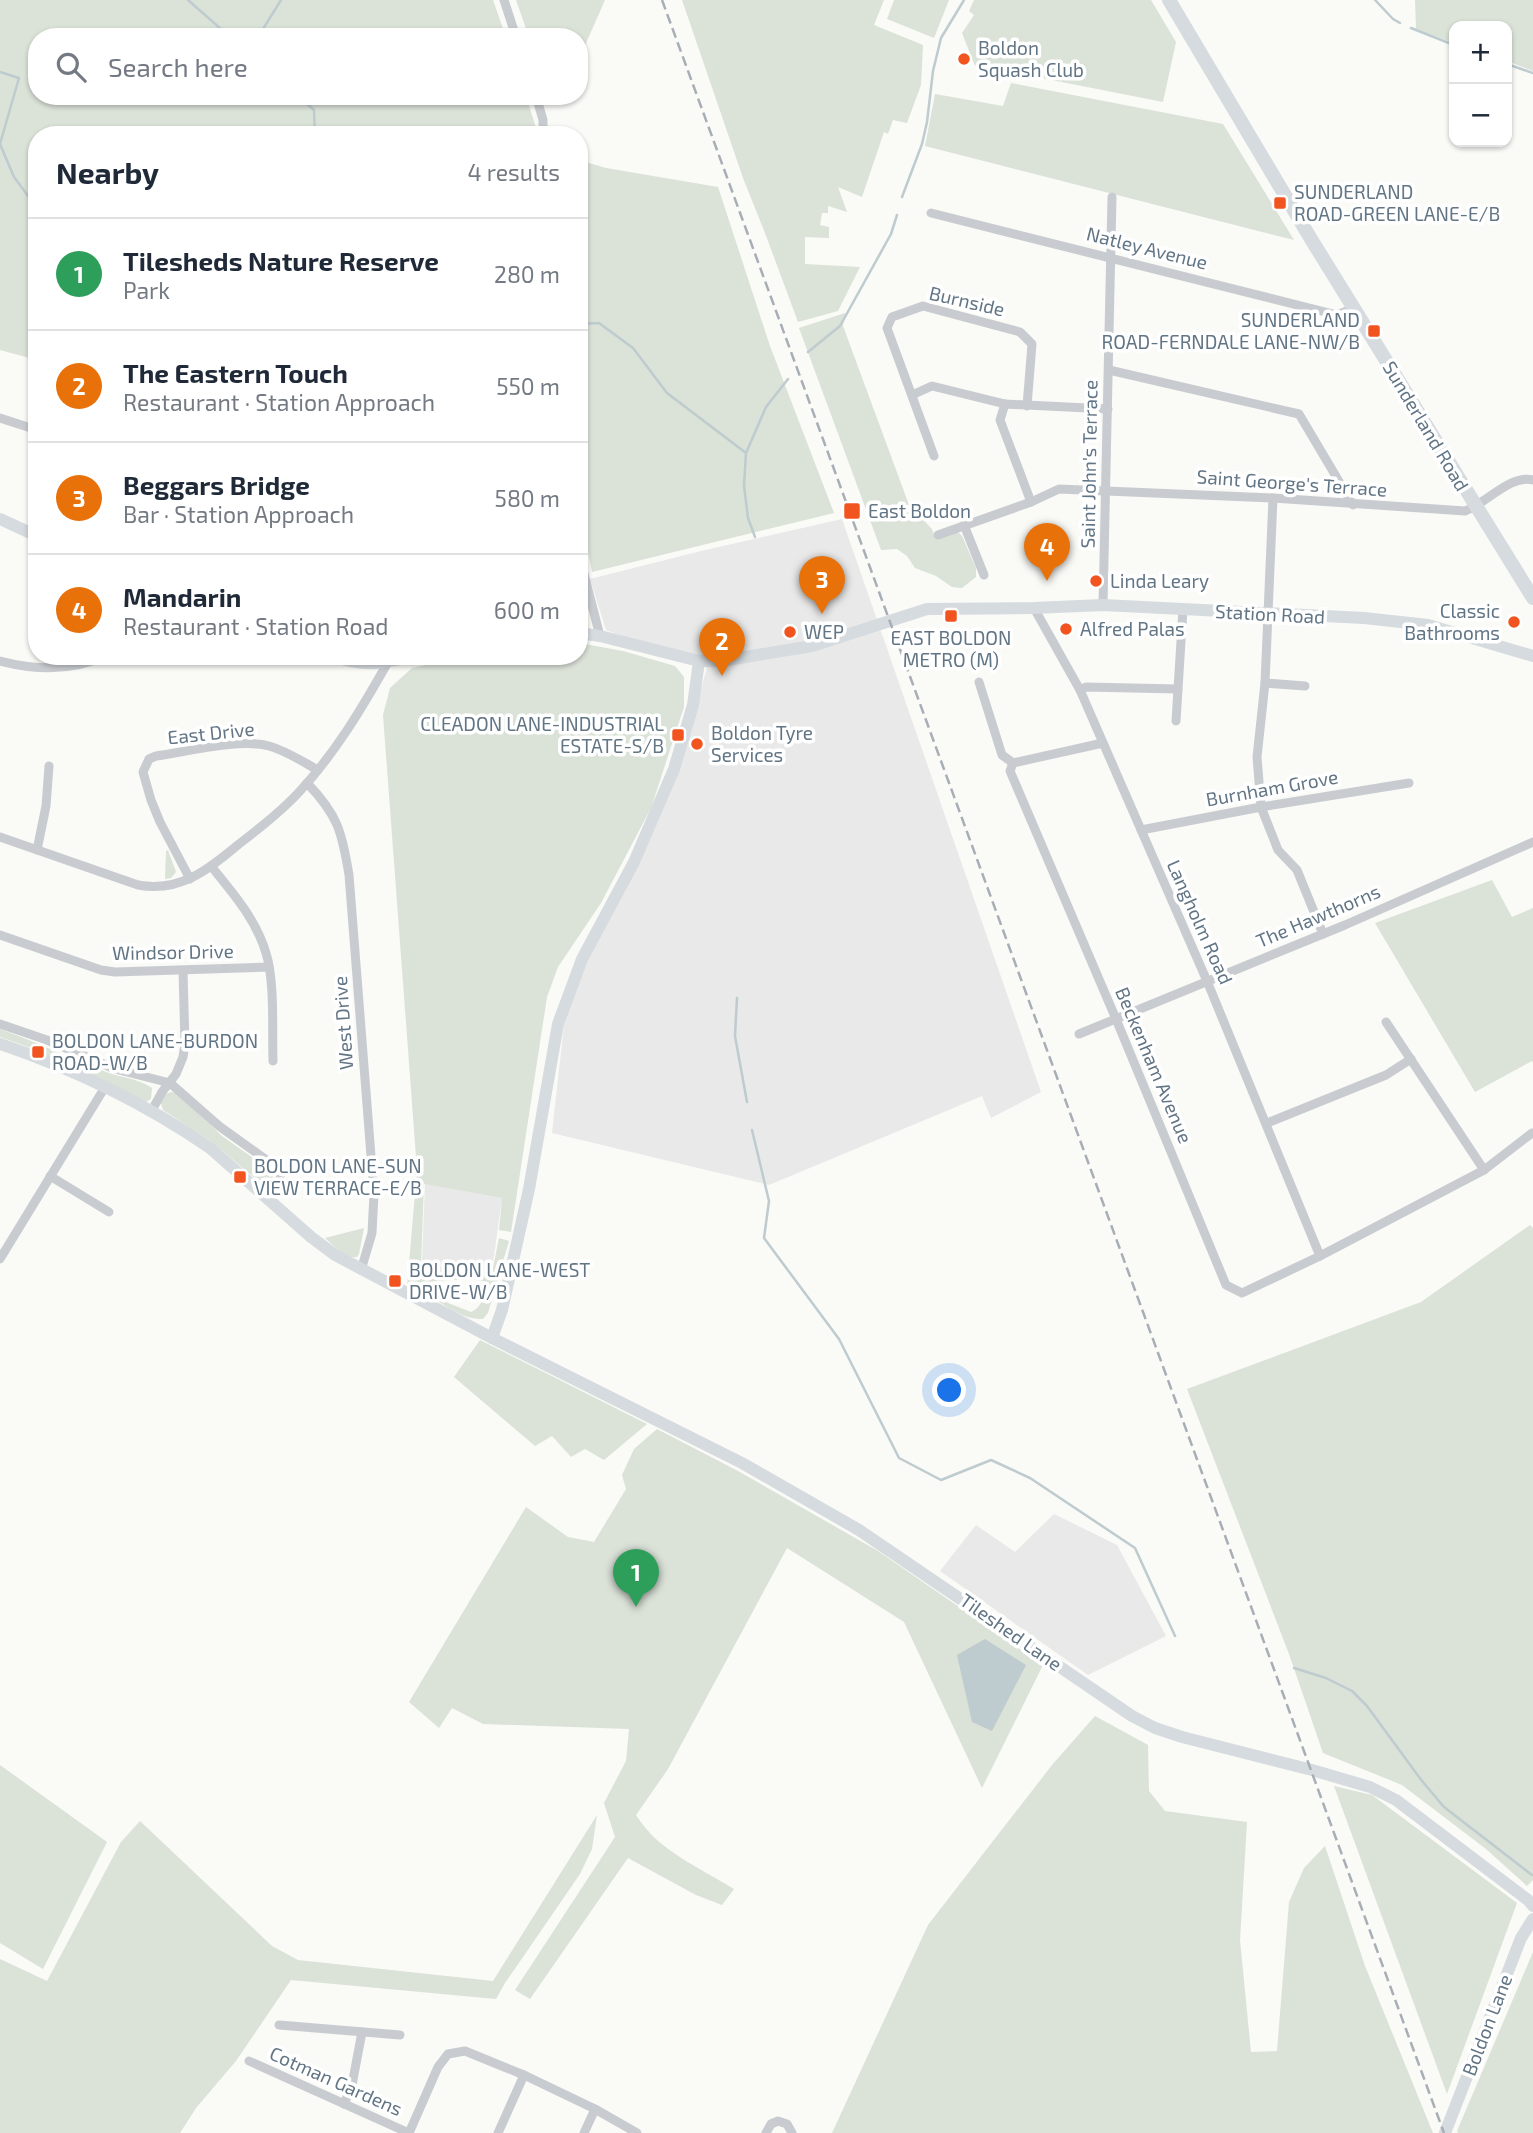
<!DOCTYPE html>
<meta charset="utf-8">
<style>
:root{--surface:#fff;--page:#f2f2f3;--text:#1f2937;--muted:#747a83;--line:#e0e1e3;--accent:#7c3aed}
body{margin:0;font-family:"Exo 2",sans-serif;background:var(--page);color:var(--text)}
.controls{position:absolute;right:21px;top:21px;display:grid;overflow:hidden;border-radius:14px;box-shadow:0 2px 5px #0004}
.controls button{width:63px;height:63px;display:grid;place-items:center;padding:0;border:0;border-bottom:2px solid var(--line);background:var(--surface);color:var(--text);font:35px sans-serif}
.you{position:absolute;left:950px;top:1391px;width:24px;height:24px;margin:-18px;border:5px solid #fff;border-radius:50%;background:#1a73e8;box-shadow:0 0 0 10px #1a73e833}
.badge{display:grid;place-items:center;width:46px;height:46px;border-radius:50%;background:var(--accent);color:#fff;font-size:23px;font-weight:700}
.pin{position:absolute;translate:-50% -58px;filter:drop-shadow(0 2px 4px #0008)}
.pin::after{content:'';position:absolute;top:37px;width:24px;height:21px;background:inherit;clip-path:polygon(0 0,100% 0,50% 100%)}
.list{margin:0;padding:0;list-style:none}
h2{display:flex;justify-content:space-between;align-items:center;height:91px;margin:0;padding:0 28px;font-size:30px}
h2 small{font-size:23px;font-weight:400;color:var(--muted)}
.list li{display:grid;grid-template-columns:46px 1fr auto;gap:21px;align-items:center;box-sizing:border-box;height:112px;padding:0 28px;border-top:2px solid var(--line)}
.list b{display:block;font-size:26px;white-space:nowrap}
.list p{margin:0;font-size:23px;white-space:nowrap;color:var(--muted)}
.list em{font-size:23px;font-style:normal;color:var(--muted)}
.icon{flex:none;width:38px;height:38px;fill:none;stroke:currentColor;stroke-width:2;stroke-linecap:round;stroke-linejoin:round}
.map{position:relative;flex:none;width:1533px;height:2133px;overflow:hidden}
.search{position:absolute;background:var(--surface);box-shadow:0 2px 5px #0004;left:28px;top:28px;width:560px;height:77px;display:flex;align-items:center;gap:18px;box-sizing:border-box;padding:0 24px;border-radius:28px;color:var(--muted);font-size:26px}
.panel{position:absolute;background:var(--surface);box-shadow:0 2px 5px #0004;left:28px;top:126px;width:560px;height:539px;border-radius:28px}
.map>svg:first-child{display:block}
</style>
<div class="map">
<svg width="1533" height="2133" viewBox="0 0 1533 2133">
<rect width="100%" height="100%" fill="#fafaf7"/>
<!-- built -->
<g fill="#e8e9e8">
<polygon points="842,519 1041,1092 991,1118 982,1096 769,1185 552,1133 564,1025 584,960 677,771 707,668 606,630 590,579 701,551"/>
<polygon points="425,1184 502,1198 491,1277 422,1261"/>
<polygon points="1054,1514 1117,1545 1166,1636 1088,1675 940,1571 976,1525 1015,1552"/>
</g>
<!-- green -->
<g fill="#dbe2d8">
<polygon points="0,0 493,0 506,37 37,37 37,96 526,96 537,131 536,135 37,135 37,360 0,350"/>
<polygon points="516,0 605,0 579,59 579,37 529,37"/>
<polygon points="682,0 884,0 874,25 923,45 921,85 907,123 893,120 888,134 884,132 862,197 838,187 847,212 828,206 828,213 822,213 820,225 829,227 829,238 805,237 805,264 860,267 838,311 798,322 765,233 743,178"/>
<polygon points="894,0 949,0 934,38 887,19"/>
<polygon points="974,0 1151,0 1176,42 1163,102 991,68 987,60 975,66 962,33 974,15 969,11"/>
<polygon points="1415,0 1533,0 1533,71 1507,61 1507,26 1454,26 1454,43 1416,29"/>
<polygon points="1011,83 1223,124 1294,240 925,146 935,94 1003,106"/>
<polygon points="579,160 606,168 718,187 770,346 834,513 592,572 579,503"/>
<polygon points="845,313 843,326 909,505 932,529 935,538 958,532 962,536 976,568 976,577 962,588 952,587 936,576 915,568 907,556 897,549 881,550 799,328"/>
<path d="M579 643 623 651 675 666 684 677V707L651 808 601 903 558 967 547 997 511 1232 499 1230 502 1198 424 1184 421 1262 491 1278 499 1238 509 1241 488 1313 483 1319C465 1320 449 1308 434 1299L436 1295 448 1303 471 1312C483 1307 483 1296 485 1284L484 1281 466 1279 427 1282 422 1295 407 1287 417 1170 383 715 390 688 412 668 468 656H579Z"/>
<polygon points="168,850 176,872 171,878 165,879 166,851"/>
<polygon points="1492,880 1512,917 1533,908 1533,1063 1532,1061 1475,1092 1375,923"/>
<path d="M0 1029C36 1042 71 1058 106 1072 122 1078 138 1078 152 1088L151 1099 146 1102 31 1048 0 1037Z"/>
<polygon points="171,1092 177,1093 222,1136 273,1172 274,1175 270,1184 266,1185 258,1181 212,1142 163,1110 160,1101 166,1094"/>
<polygon points="1530,1225 1533,1228 1533,1880 1527,1886 1486,1849 1402,1785 1323,1753 1289,1654 1187,1389 1421,1302"/>
<path d="M364 1228 359 1254 357 1257C345 1259 334 1246 325 1238Z"/>
<polygon points="480,1340 647,1424 604,1460 585,1449 571,1457 552,1436 535,1446 454,1377"/>
<path d="M657 1429 738 1471 878 1551 1043 1665 982 1788 904 1622 787 1548 668 1769 636 1815C657 1850 700 1868 734 1889L722 1905 696 1895 628 1858 530 1999 515 1990 615 1837 604 1803 626 1761 629 1729 483 1724 452 1708 439 1728 409 1702 526 1507 568 1537 594 1542 626 1489 622 1475 634 1449Z"/>
<polygon points="1095,1716 1148,1745 1149,1791 1165,1811 1247,1822 1240,1940 1251,2052 1277,2051 1289,1902 1304,1868 1325,1846 1365,1966 1433,2133 832,2133 928,1925 1052,1765"/>
<polygon points="0,1765 107,1842 43,1969 0,1943"/>
<polygon points="1334,1786 1372,1795 1517,1903 1447,2094"/>
<polygon points="597,1815 592,1849 580,1874 505,1983 496,1999 291,1980 236,2061 196,2108 180,2133 0,2133 0,1959 47,1981 121,1842 140,1821 272,1946 298,1960 493,1981"/>
<polygon points="1533,1952 1533,2133 1458,2133 1457,2131"/>
</g>
<!-- water -->
<g fill="#becbcf">
<polygon points="314,28 331,28 345,37 290,37 296,32"/>
<polygon points="985,1639 1026,1665 992,1731 972,1722 957,1655"/>
</g>
<g fill="none" stroke-linecap="round" stroke-linejoin="round">
<!-- stream -->
<g stroke="#becbcf" stroke-width="2.5">
<polyline points="188,0 230,37"/>
<polyline points="1375,0 1393,19 1400,23"/>
<polyline points="1411,28 1454,45"/>
<polyline points="258,37 281,0"/>
<polyline points="1507,64 1533,73"/>
<polyline points="0,72 19,78 0,144"/>
<polyline points="298,96 314,110 315,135"/>
<polyline points="0,144 14,177 37,208"/>
<polyline points="902,197 922,144 927,122 933,71 941,38 964,0"/>
<polyline points="579,324 599,323 633,348 667,393 746,453"/>
<polyline points="808,352 840,326 891,234 897,215"/>
<polyline points="755,537 748,518 744,486 746,453 766,407 788,379"/>
<polyline points="737,998 735,1036 747,1102"/>
<polyline points="752,1130 769,1201 764,1238 839,1339 899,1458 941,1480 991,1460 1030,1478 1135,1548 1175,1636"/>
<polyline points="1294,1668 1326,1678 1352,1691 1367,1706 1422,1781 1444,1807 1532,1875"/>
</g>
<!-- street -->
<g stroke="#c8ccd0" stroke-width="9">
<polyline points="504,0 516,37"/>
<polyline points="536,96 543,120 543,135"/>
<polyline points="931,213 1337,315 1354,308"/>
<polyline points="1109,370 1299,414 1353,505"/>
<polyline points="912,395 932,386 1005,404 1108,409"/>
<polyline points="1005,404 1000,420 1031,502"/>
<polyline points="0,418 37,430"/>
<polyline points="934,456 887,328 892,317 923,306 1020,332 1032,344 1027,406"/>
<polyline points="1273,498 1265,683 1257,757 1261,807 1278,850 1297,870 1323,934"/>
<polyline points="964,525 984,575"/>
<path d="M938 535 1031 502 1059 489 1273 498 1465 511C1487 503 1510 474 1533 480"/>
<polyline points="579,555 600,636"/>
<polyline points="1103,605 1112,197"/>
<polyline points="1034,608 1080,690 1207,981 1320,1256"/>
<path d="M0 661C35 670 71 672 105 656"/>
<polyline points="979,682 1002,755 1013,763"/>
<polyline points="1265,683 1305,686"/>
<polyline points="1080,690 1086,687 1178,689"/>
<polyline points="1176,721 1183,609"/>
<polyline points="1013,763 1010,771 1116,1019 1226,1285 1242,1293 1320,1256 1484,1170 1532,1133"/>
<polyline points="1013,763 1103,743"/>
<path d="M307 783C338 815 342 832 349 875L374 1194 372 1233 361 1270"/>
<polyline points="1141,830 1261,807 1409,783"/>
<path d="M0 837 138 885C180 893 209 869 239 844 260 828 282 811 300 791 336 752 362 708 388 662"/>
<polyline points="37,850 46,806 49,766"/>
<path d="M211 866C232 892 256 919 266 953 275 982 272 1029 273 1061"/>
<path d="M190 879 160 822 151 800 143 772 149 759 156 756C186 752 241 738 269 746 287 751 303 762 318 770"/>
<polyline points="0,935 101,970 115,972 269,967"/>
<polyline points="1386,1022 1484,1170"/>
<path d="M0 1024 47 1040 115 1069 170 1083 219 1126 279 1169C284 1181 275 1189 268 1199"/>
<polyline points="1079,1034 1345,925 1533,842"/>
<polyline points="151,1112 162,1092 176,1074 183,1057 185,1044 183,971"/>
<polyline points="1267,1123 1386,1075 1411,1059"/>
<polyline points="50,1176 109,1212"/>
<polyline points="0,1259 105,1087"/>
<polyline points="279,2025 400,2035"/>
<polyline points="249,2061 409,2133"/>
<polyline points="344,2104 352,2085 362,2032"/>
<polyline points="409,2133 438,2067 448,2054 465,2051 524,2075 595,2109 637,2133"/>
<polyline points="498,2133 524,2075"/>
<polyline points="584,2133 595,2109"/>
<polyline points="766,2133 771,2124 778,2121 787,2124 792,2133"/>
</g>
<!-- secondary -->
<g stroke="#d6dbdf" stroke-width="12">
<polyline points="0,519 37,536"/>
<polyline points="579,633 600,636 699,661 721,661 812,646 927,609 1034,608 1103,605 1364,618 1428,625 1533,656"/>
<path d="M334 656C364 668 383 663 413 656"/>
<path d="M0 1044C74 1069 146 1104 210 1148L311 1237 335 1255 492 1338 742 1463 859 1530 1132 1716 1155 1728 1182 1737 1312 1770 1370 1787 1396 1800 1528 1900 1533 1906"/>
<polyline points="492,1338 502,1310 529,1189 558,1024 582,959 634,862 674,769 693,705 699,661"/>
<polyline points="1445,2133 1521,1938 1533,1919"/>
</g>
<!-- primary -->
<polyline stroke="#d6dbdf" stroke-width="14" points="1169,0 1311,239 1533,598"/>
<!-- rail -->
<polyline stroke="#a7aeb5" stroke-width="2.5" stroke-dasharray="10 5" stroke-linecap="butt" points="662,0 1444,2133"/>
</g>
<!-- markers -->
<g fill="#f25420" stroke="#fff" stroke-width="2.5">
<circle cx="964" cy="59" r="7"/>
<rect x="1273" y="196" width="14" height="14" rx="3.5"/>
<rect x="1367" y="324" width="14" height="14" rx="3.5"/>
<rect x="843" y="502" width="18" height="18" rx="3.5"/>
<circle cx="1096" cy="581" r="7"/>
<rect x="944" y="609" width="14" height="14" rx="3.5"/>
<circle cx="1514" cy="622" r="7"/>
<circle cx="1066" cy="629" r="7"/>
<circle cx="790" cy="632" r="7"/>
<rect x="671" y="728" width="14" height="14" rx="3.5"/>
<circle cx="697" cy="744" r="7"/>
<rect x="31" y="1045" width="14" height="14" rx="3.5"/>
<rect x="233" y="1170" width="14" height="14" rx="3.5"/>
<rect x="388" y="1274" width="14" height="14" rx="3.5"/>
</g>
<g text-anchor="middle" stroke-width="7" stroke-linejoin="round" paint-order="stroke">
<!-- poi labels -->
<g font-size="19" fill="#627585" stroke="#fff" text-anchor="start">
<text x="978" y="55">Boldon<tspan x="978" dy="22">Squash Club</tspan></text>
<text x="1294" y="199">SUNDERLAND<tspan x="1294" dy="22">ROAD-GREEN LANE-E/B</tspan></text>
<text x="1360" y="327" text-anchor="end">SUNDERLAND<tspan x="1360" dy="22">ROAD-FERNDALE LANE-NW/B</tspan></text>
<text x="868" y="518">East Boldon</text>
<text x="1110" y="588">Linda Leary</text>
<text x="1500" y="618" text-anchor="end">Classic<tspan x="1500" dy="22">Bathrooms</tspan></text>
<text x="1080" y="636">Alfred Palas</text>
<text x="804" y="639">WEP</text>
<text x="951" y="645" text-anchor="middle">EAST BOLDON<tspan x="951" dy="22">METRO (M)</tspan></text>
<text x="664" y="731" text-anchor="end">CLEADON LANE-INDUSTRIAL<tspan x="664" dy="22">ESTATE-S/B</tspan></text>
<text x="711" y="740">Boldon Tyre<tspan x="711" dy="22">Services</tspan></text>
<text x="52" y="1048">BOLDON LANE-BURDON<tspan x="52" dy="22">ROAD-W/B</tspan></text>
<text x="254" y="1173">BOLDON LANE-SUN<tspan x="254" dy="22">VIEW TERRACE-E/B</tspan></text>
<text x="409" y="1277">BOLDON LANE-WEST<tspan x="409" dy="22">DRIVE-W/B</tspan></text>
</g>
<!-- street labels -->
<g font-size="19" fill="#627585" stroke="#fff">
<text transform="translate(1147 248) rotate(14)" y="7">Natley Avenue</text>
<text transform="translate(967 301) rotate(13)" y="7">Burnside</text>
<text transform="translate(1426 426) rotate(59)" y="7">Sunderland Road</text>
<text transform="translate(1089 464) rotate(-89)" y="7">Saint John's Terrace</text>
<text transform="translate(1292 483) rotate(4)" y="7">Saint George's Terrace</text>
<text transform="translate(1270 614) rotate(3)" y="7">Station Road</text>
<text transform="translate(211 733) rotate(-6)" y="7">East Drive</text>
<text transform="translate(1272 788) rotate(-10)" y="7">Burnham Grove</text>
<text transform="translate(1318 916) rotate(-23)" y="7">The Hawthorns</text>
<text transform="translate(1200 922) rotate(66)" y="7">Langholm Road</text>
<text transform="translate(173 952) rotate(-1)" y="7">Windsor Drive</text>
<text transform="translate(343 1023) rotate(-94)" y="7">West Drive</text>
<text transform="translate(1154 1065) rotate(67)" y="7">Beckenham Avenue</text>
<text transform="translate(1011 1632) rotate(35)" y="7">Tileshed Lane</text>
<text transform="translate(1487 2025) rotate(-69)" y="7">Boldon Lane</text>
<text transform="translate(336 2081) rotate(24)" y="7">Cotman Gardens</text>
</g>
</g>
</svg>
<div class="controls">
<button>+</button>
<button>−</button>
</div>
<div class="you"></div>
<div class="pin badge" style="left:636px;top:1607px;background:#2e9e5b">1</div>
<div class="pin badge" style="left:722px;top:676px;background:#e8710a">2</div>
<div class="pin badge" style="left:822px;top:614px;background:#e8710a">3</div>
<div class="pin badge" style="left:1047px;top:581px;background:#e8710a">4</div>
<div class="search"><svg class="icon" aria-label="search" viewBox="0 0 24 24"><circle cx="10" cy="10" r="6"/><path d="M15 15l6 6"/></svg>Search here</div>
<section class="panel">
<h2>Nearby<small>4 results</small></h2>
<ul class="list">
<li><span class="badge" style="background:#2e9e5b">1</span><div><b>Tilesheds Nature Reserve</b><p>Park</p></div><em>280 m</em></li>
<li><span class="badge" style="background:#e8710a">2</span><div><b>The Eastern Touch</b><p>Restaurant · Station Approach</p></div><em>550 m</em></li>
<li><span class="badge" style="background:#e8710a">3</span><div><b>Beggars Bridge</b><p>Bar · Station Approach</p></div><em>580 m</em></li>
<li><span class="badge" style="background:#e8710a">4</span><div><b>Mandarin</b><p>Restaurant · Station Road</p></div><em>600 m</em></li>
</ul>
</section>
</div>
